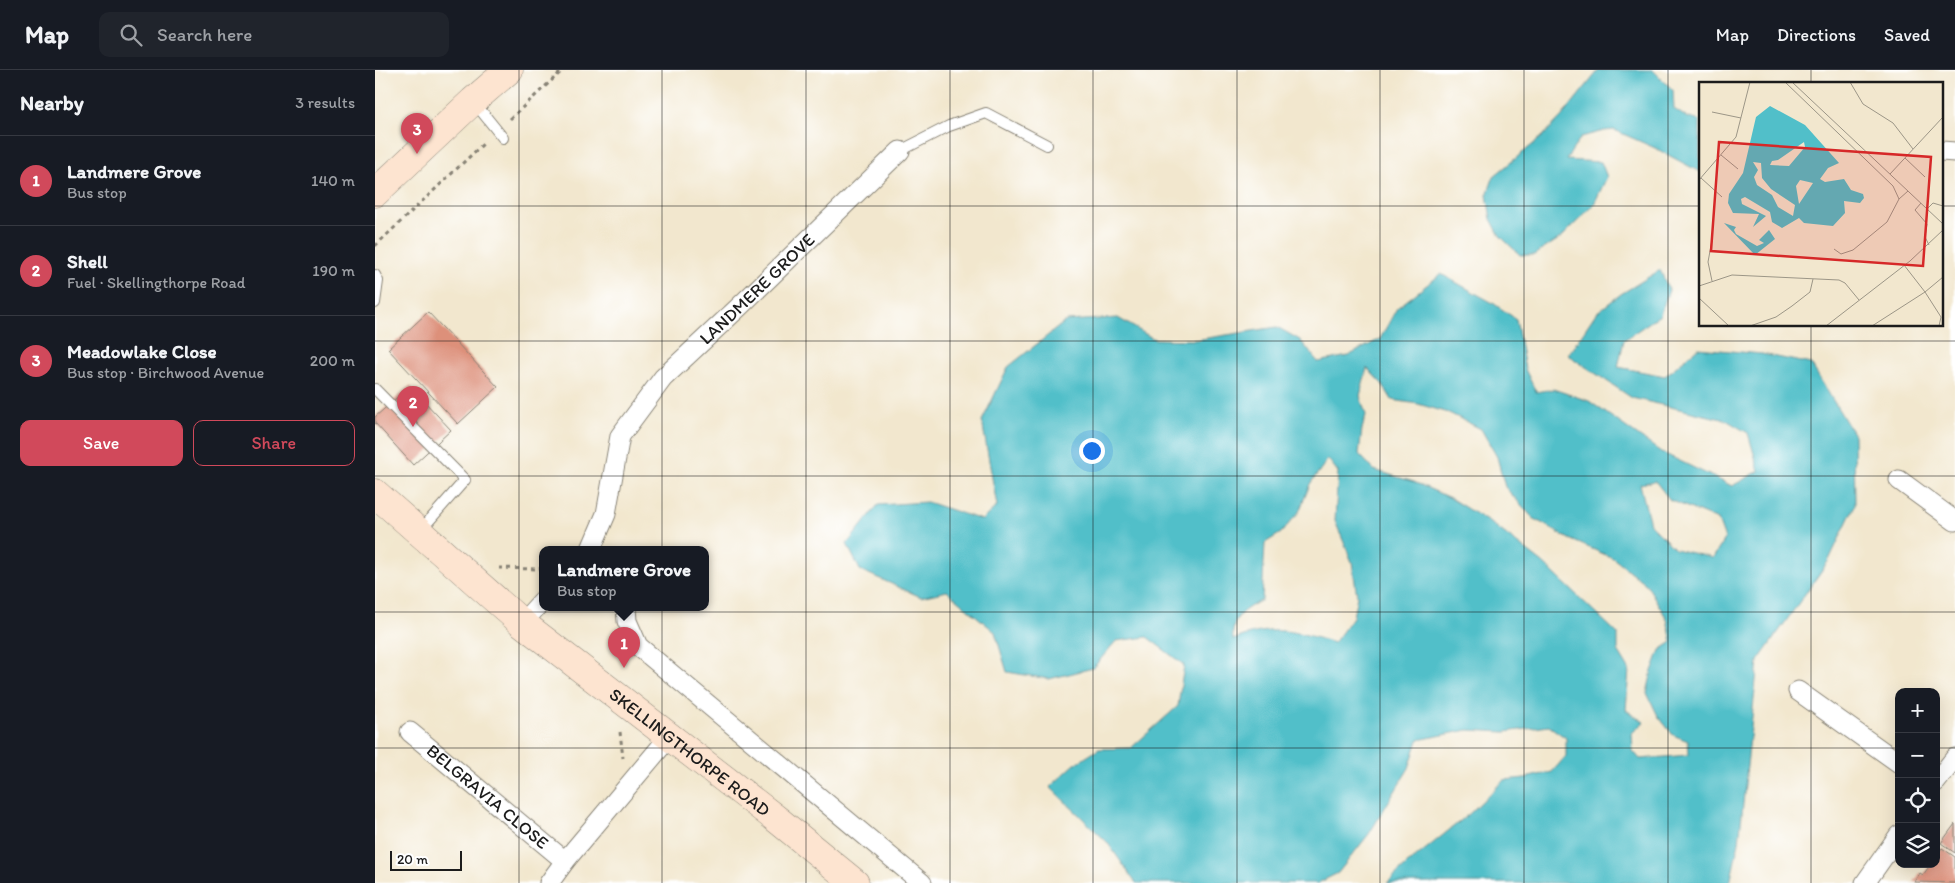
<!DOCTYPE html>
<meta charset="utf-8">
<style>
:root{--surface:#171b24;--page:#20242c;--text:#f1f3f6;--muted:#9ea1a6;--line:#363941;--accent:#d1495b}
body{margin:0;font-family:Itim,sans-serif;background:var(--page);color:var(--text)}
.controls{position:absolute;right:15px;bottom:15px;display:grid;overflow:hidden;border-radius:10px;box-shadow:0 5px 20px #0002}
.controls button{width:45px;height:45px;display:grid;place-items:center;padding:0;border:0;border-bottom:1px solid var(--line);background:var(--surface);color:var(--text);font:25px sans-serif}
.scale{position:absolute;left:15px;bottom:12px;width:72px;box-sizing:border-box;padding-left:5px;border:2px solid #1c1c1c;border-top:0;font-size:14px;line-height:18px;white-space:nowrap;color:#1c1c1c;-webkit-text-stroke:4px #fff;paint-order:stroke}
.you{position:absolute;left:716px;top:380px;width:18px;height:18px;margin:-12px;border:4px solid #fff;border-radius:50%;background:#1a73e8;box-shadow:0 0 0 8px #1a73e833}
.badge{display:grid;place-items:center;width:32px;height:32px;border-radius:50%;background:var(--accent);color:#fff;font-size:16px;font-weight:700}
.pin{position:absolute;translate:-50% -41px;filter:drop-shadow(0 1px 2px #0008)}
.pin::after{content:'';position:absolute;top:26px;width:18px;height:15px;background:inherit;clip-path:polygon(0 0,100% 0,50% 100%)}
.popup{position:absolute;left:164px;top:476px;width:170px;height:65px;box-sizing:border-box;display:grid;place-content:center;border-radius:10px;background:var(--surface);filter:drop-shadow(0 1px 4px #0005);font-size:16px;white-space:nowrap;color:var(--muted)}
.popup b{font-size:19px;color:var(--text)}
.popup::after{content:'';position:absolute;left:50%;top:100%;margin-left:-10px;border:10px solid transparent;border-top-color:var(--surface)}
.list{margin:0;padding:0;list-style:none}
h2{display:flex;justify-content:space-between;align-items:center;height:65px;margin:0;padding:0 20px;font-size:21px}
h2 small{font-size:16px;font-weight:400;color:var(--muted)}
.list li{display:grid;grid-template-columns:32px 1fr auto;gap:15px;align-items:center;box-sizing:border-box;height:90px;padding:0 20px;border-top:1px solid var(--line)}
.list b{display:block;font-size:19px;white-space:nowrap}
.list p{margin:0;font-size:16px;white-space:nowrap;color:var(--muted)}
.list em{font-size:16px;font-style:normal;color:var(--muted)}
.actions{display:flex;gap:10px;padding:15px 20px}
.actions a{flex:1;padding:11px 0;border:1px solid var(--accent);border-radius:10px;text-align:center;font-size:18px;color:var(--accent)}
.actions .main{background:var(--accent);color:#fff}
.icon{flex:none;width:28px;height:28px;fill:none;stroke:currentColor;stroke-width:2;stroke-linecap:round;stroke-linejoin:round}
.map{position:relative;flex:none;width:1580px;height:813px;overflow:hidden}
header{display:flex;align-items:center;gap:30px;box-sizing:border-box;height:70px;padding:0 25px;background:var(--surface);border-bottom:1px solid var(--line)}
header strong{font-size:24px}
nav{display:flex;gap:28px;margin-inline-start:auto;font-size:18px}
.search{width:350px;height:45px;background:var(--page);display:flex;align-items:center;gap:12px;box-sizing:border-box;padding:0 18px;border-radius:10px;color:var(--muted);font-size:19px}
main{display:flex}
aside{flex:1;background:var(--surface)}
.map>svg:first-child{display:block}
</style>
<header>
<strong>Map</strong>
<div class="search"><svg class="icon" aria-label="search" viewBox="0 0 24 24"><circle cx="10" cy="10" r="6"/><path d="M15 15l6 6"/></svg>Search here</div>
<nav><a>Map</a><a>Directions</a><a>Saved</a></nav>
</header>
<main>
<aside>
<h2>Nearby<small>3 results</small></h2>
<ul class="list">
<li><span class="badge">1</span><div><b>Landmere Grove</b><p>Bus stop</p></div><em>140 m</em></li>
<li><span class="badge">2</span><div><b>Shell</b><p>Fuel · Skellingthorpe Road</p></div><em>190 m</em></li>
<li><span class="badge">3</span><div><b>Meadowlake Close</b><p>Bus stop · Birchwood Avenue</p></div><em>200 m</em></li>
</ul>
<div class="actions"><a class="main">Save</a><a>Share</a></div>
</aside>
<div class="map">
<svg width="1580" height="813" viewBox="0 0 1580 813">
<rect width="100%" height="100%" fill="#fff"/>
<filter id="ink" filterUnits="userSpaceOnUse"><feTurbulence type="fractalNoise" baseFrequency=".02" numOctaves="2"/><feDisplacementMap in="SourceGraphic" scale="10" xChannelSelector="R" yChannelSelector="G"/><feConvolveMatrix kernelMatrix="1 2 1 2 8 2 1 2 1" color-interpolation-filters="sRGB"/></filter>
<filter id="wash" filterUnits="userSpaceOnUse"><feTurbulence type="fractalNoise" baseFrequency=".0096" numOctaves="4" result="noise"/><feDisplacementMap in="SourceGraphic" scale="20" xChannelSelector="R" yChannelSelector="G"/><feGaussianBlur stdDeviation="1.12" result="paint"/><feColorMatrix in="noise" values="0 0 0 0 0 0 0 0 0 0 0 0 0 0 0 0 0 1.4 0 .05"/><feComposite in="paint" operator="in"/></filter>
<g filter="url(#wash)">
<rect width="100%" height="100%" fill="#f2e7ce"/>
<!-- water -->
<g fill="#51bfc9" stroke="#366e72" fill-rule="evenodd">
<polygon points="1224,0 1278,0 1298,20 1299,39 1311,47 1325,51 1325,102 1280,78 1239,60 1229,61 1206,67 1191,90 1226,92 1232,107 1219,134 1187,167 1159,185 1145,185 1125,166 1116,149 1112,125 1119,106 1167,67 1187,46"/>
<path d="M1285 200 1294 220 1285 245 1249 270 1243 297 1290 306 1323 278 1387 284 1436 294 1479 365 1480 435 1454 490 1383 591 1364 772 1355 813H1012L1031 795 1094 744 1129 710 1150 708 1177 702 1191 686V668L1174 656 1130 662 1093 660 1043 670 1034 698 994 764 963 803 943 813H761L732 772 675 717 700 694 724 679 756 678 803 636 809 595 772 567 741 571 718 598 674 609 632 602 620 562 572 521 546 527 485 500 472 474 503 435 552 432 607 450 622 436 607 351 633 297 691 251 743 248 779 269 820 270 902 257 925 270 943 292 973 286 1005 269 1022 238 1066 204 1118 233 1141 249 1150 299 1161 322 1178 319 1214 331 1286 382 1357 416 1384 401 1373 363 1351 350 1257 328 1193 285 1221 243 1246 224ZM992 298 1008 315 1017 330 1043 334 1074 343 1106 359 1122 387 1130 417 1158 448 1194 469 1238 488 1272 515 1292 549 1297 572 1285 580 1277 601 1272 623 1283 646 1298 665 1313 671 1314 685 1265 689 1258 681 1257 663 1269 652 1251 640 1254 599 1243 581V564L1168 493 1120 456 1075 428 1039 412 999 400 984 384 987 359 991 345 985 326ZM953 389 963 402 960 451 977 492 982 526 978 547 959 573C921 561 897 554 858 570 856 546 869 540 887 530L890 473 906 463 924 442 935 414ZM1280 411 1295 430 1343 450 1350 469 1338 488 1300 479 1275 454 1265 414Z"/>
</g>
<g id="blocks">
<!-- building -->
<g fill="#dd907a">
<polygon points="53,242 123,317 83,354 13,279"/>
<polygon points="35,316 76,360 38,395 0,353 0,347"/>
<polygon points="1580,754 1580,783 1566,773"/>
<polygon points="1567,778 1580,787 1580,813 1539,812 1545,803 1548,805 1556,794 1561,794 1561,786"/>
</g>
</g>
</g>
<g filter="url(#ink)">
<use href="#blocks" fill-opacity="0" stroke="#878275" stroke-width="1"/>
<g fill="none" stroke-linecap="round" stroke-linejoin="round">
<defs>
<g id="lane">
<polyline points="99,32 128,68"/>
<polyline points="525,81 574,56 611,43 672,75"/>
<polyline points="0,205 3,211 0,233"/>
<polyline points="0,319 90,410 45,461"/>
</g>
<g id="street">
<polyline points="1566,81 1580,82"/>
<polyline points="1524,410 1580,451"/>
<path id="s1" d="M216 479 231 444 245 366 288 308 364 237 525 81"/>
<polyline points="251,537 252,551 263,576 547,813"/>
<polyline points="147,553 168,530"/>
<polyline points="1423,621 1524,693"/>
<path id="s2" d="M35 662 190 791"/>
<polyline points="1561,712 1580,688"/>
<polyline points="174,813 190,791 295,666"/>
<polyline points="1490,813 1524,765"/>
</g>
<g id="secondary">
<polyline points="0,123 98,31 134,0"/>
<path id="s3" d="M0 423 147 553 404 751 480 813"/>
</g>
</defs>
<!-- lane casing -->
<use href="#lane" stroke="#878275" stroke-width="12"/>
<!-- street casing -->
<use href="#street" stroke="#878275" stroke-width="21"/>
<!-- secondary casing -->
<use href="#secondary" stroke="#878275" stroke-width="29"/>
<!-- path -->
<g stroke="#878275" stroke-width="3" stroke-dasharray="4 4" stroke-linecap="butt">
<polyline points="135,49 188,0"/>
<polyline points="0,176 110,72"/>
<polyline points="124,498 162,499 168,498"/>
<polyline points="245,662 248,688"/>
</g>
<!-- lane -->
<use href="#lane" stroke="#fff" stroke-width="10"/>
<!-- street -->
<use href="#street" stroke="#fff" stroke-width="19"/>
<!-- secondary -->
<use href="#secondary" stroke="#fde4d0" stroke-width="28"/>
</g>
</g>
<!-- grid -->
<path fill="none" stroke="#1c1c1c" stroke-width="1" stroke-opacity="0.55" d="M144 0V813M287 0V813M431 0V813M575 0V813M718 0V813M862 0V813M1005 0V813M1149 0V813M1293 0V813M1436 0V14M0 136H1325M1566 136H1580M1436 255V813M0 271H1580M0 406H1580M0 542H1580M0 678H1524M1561 678H1580"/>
<g text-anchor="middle" stroke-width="5" stroke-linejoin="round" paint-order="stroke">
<!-- street labels -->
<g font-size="18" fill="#1c1c1c" stroke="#fff">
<text dy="6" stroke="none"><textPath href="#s1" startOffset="319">LANDMERE GROVE</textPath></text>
<text dy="6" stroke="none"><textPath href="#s3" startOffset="408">SKELLINGTHORPE ROAD</textPath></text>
<text dy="6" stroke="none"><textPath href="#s2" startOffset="101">BELGRAVIA CLOSE</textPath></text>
</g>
</g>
<!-- overview -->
<g transform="translate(1324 12)">
<rect width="244" height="244" fill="#f2e7ce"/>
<path d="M71 24 106 43 140 81 129 86 121 97 126 100 145 97 152 108 164 112 165 116 161 121 145 119 146 131 134 144 105 141 100 136 83 146 73 140 71 130 46 115 42 117 43 122 67 134 54 145 60 132 34 131 29 121 30 112 44 91 57 35ZM105 60 106 65 90 84 71 83 73 79 79 78ZM54 80 62 81 63 96 72 107 96 123 94 134 79 125 73 113 58 103 55 95 59 88ZM101 98 114 101 100 122 97 104ZM25 141 37 145 35 148 37 152 58 164 65 161 60 158 70 148 76 157 56 173Z" fill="#51bfc9" fill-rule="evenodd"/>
<path fill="none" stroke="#9c9687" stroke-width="1" d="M86 0 194 104 200 117M93 0 244 142M151 0 164 22 194 41 214 67M13 30 42 36M22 73 39 87M206 76 226 95M191 92 244 35M2 96 23 115M0 98 37 55 51 0M222 121 216 128 228 142 226 155 230 163M228 127 234 121 244 124M13 158 9 180 13 199M135 167 142 172 154 168 188 140 200 117 209 109M205 183 226 210 244 195M0 204 33 193 140 198 146 201 160 218M0 216 30 244M51 244 77 235 93 224 111 210 114 197M127 244 211 179 244 148M173 244 226 210 242 235 240 244"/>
<path fill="#d62828" fill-opacity="0.15" stroke="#d62828" stroke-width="2.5" d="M20 60 232 75 224 184 12 169Z"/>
<rect width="244" height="244" fill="none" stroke="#1c1c1c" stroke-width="2.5"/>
</g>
</svg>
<div class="controls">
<button>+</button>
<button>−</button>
<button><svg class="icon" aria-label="locate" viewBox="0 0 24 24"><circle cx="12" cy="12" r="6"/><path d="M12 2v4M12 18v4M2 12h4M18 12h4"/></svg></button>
<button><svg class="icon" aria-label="layers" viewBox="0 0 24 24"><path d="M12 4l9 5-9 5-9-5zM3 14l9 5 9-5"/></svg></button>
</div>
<div class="scale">20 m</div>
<div class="you"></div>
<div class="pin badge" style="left:249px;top:598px">1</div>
<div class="popup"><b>Landmere Grove</b>Bus stop</div>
<div class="pin badge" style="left:38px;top:357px">2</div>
<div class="pin badge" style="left:42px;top:84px">3</div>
</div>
</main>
